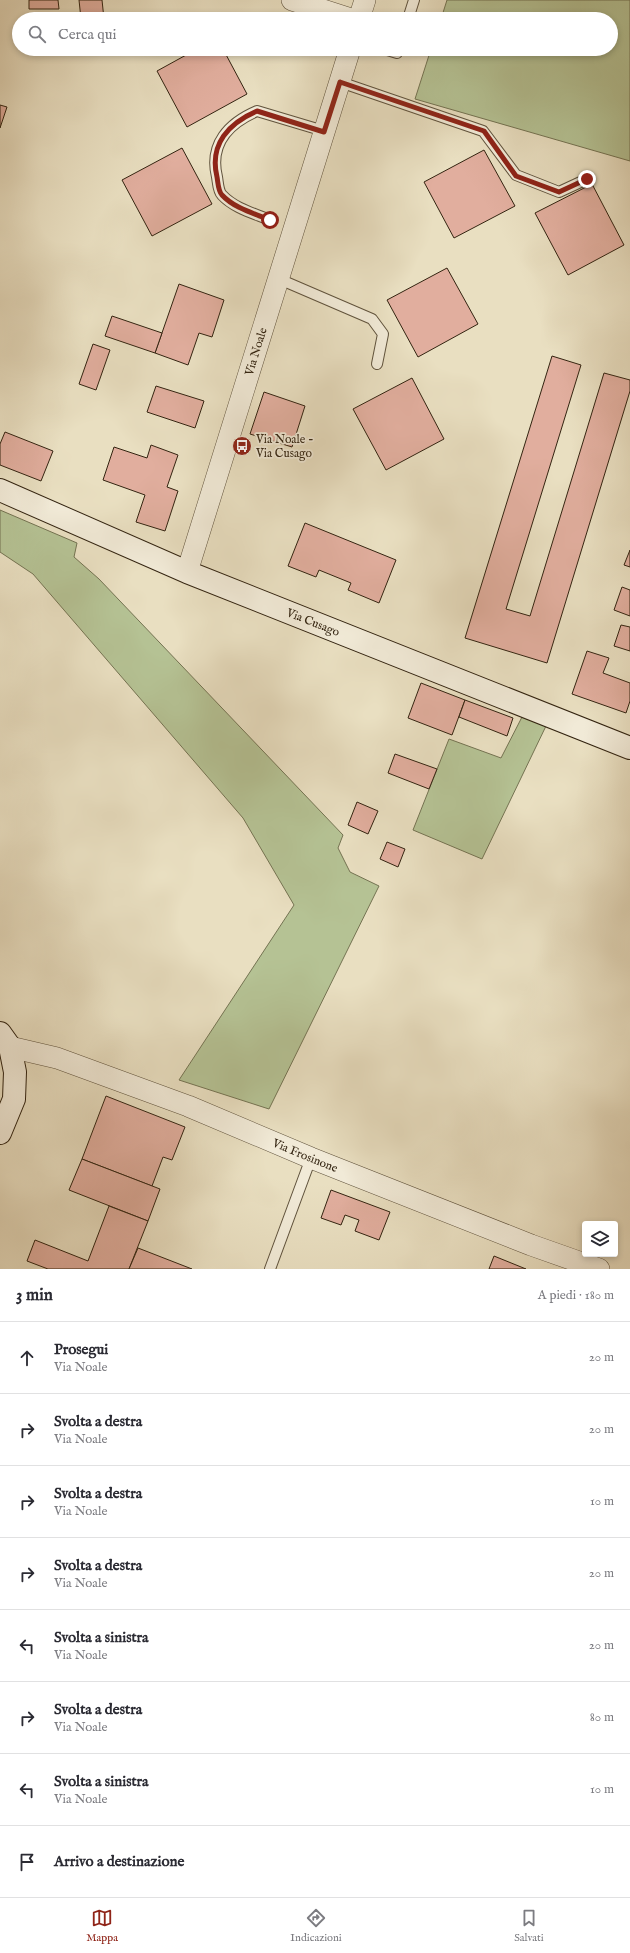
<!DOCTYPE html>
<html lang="it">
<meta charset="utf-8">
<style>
:root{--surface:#fff;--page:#f7f7f7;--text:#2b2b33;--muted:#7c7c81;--line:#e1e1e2;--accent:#8f2418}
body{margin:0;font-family:"IM FELL English",serif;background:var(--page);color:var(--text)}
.controls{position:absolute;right:12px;bottom:12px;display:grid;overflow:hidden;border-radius:4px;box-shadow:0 2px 6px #0003}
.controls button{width:36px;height:36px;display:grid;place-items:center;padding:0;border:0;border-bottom:1px solid var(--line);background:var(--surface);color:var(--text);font:20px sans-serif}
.stop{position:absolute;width:12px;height:12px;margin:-9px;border:3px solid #8f2418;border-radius:50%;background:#fff}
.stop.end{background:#8f2418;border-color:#fff;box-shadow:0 1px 4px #0008}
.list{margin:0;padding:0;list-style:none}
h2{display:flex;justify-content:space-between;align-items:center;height:52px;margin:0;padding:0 16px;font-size:17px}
h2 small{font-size:13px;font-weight:400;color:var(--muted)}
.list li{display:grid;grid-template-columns:26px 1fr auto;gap:12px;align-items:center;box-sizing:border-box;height:72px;padding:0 16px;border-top:1px solid var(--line)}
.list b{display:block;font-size:15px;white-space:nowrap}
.list p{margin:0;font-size:13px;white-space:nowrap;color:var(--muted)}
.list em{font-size:13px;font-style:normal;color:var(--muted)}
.icon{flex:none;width:22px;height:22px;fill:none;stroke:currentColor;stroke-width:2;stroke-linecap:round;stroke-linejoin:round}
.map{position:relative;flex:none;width:630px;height:1269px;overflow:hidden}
.search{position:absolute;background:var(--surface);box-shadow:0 2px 6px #0003;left:12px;right:12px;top:12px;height:44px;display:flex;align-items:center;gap:10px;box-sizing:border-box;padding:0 14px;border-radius:22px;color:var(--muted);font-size:15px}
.sheet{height:628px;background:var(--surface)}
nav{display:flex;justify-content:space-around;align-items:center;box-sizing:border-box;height:56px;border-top:1px solid var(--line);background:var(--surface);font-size:11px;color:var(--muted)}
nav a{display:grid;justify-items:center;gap:2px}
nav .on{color:var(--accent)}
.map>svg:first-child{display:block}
</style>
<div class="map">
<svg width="630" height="1269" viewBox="0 0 630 1269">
<rect width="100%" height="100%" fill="#e9dfc1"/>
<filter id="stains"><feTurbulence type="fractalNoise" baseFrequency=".005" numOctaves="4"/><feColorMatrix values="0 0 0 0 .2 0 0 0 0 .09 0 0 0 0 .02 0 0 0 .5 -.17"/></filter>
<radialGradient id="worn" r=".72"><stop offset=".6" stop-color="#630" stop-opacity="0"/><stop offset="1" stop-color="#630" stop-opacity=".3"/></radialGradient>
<!-- green -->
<g fill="#b5c294" stroke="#747352">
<polygon points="447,0 630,0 630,161 415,99 431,49 611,49 611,19 441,19"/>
<polygon points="0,510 77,543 74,557 99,579 343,835 338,848 350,872 379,886 269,1109 179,1080 294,905 243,818 33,574 0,552"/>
<polygon points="522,717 546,726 482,859 413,830 449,739 501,758"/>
</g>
<!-- building -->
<g fill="#e1ae9e" stroke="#332411">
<polygon points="29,0 58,0 59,9 29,9"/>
<polygon points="79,0 102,0 104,19 81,19"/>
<polygon points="197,49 223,49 247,94 187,127 157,71"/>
<polygon points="0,105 7,107 0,128"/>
<polygon points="182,148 212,204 152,236 122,180"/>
<polygon points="484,150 515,206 454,238 424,182"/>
<polygon points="592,184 624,245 568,275 535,213"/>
<polygon points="447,268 478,324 418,357 387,300"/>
<polygon points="179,284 224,300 212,337 199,333 188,365 155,353"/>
<polygon points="112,316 162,333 155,353 105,336"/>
<polygon points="93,344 110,350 96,390 79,384"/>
<polygon points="552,356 581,365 506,609 530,616 604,373 630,380 630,391 547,663 465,638"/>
<polygon points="412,378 444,439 386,470 353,409"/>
<polygon points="156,386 204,401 195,428 147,412"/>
<polygon points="264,392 305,406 292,447 250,434"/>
<polygon points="5,432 53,451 41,481 0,465 0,444"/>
<polygon points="151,445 178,455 167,487 178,491 165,531 136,522 145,495 103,480 114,447 147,458"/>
<polygon points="305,523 396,560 379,603 348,590 351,583 319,570 316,577 288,566"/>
<polygon points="630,550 630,567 624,565"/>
<polygon points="622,587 630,590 630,616 614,610"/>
<polygon points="621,625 630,627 630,651 614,646"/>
<polygon points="587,651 609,658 603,673 630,683 630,701 626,713 572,694"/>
<polygon points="421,683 465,700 452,735 408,718"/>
<polygon points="465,700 513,718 507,736 459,717"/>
<polygon points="395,754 437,769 429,789 388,773"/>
<polygon points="357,802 378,811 368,834 348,825"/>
<polygon points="387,842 405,849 398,867 380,859"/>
<polygon points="106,1096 185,1127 172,1160 163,1157 152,1186 82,1159"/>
<polygon points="82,1159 160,1189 148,1221 69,1190"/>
<polygon points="331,1190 390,1212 379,1240 355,1231 359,1220 345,1215 341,1225 321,1218"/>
<polygon points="109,1206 148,1221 129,1269 48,1269 27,1261 35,1240 88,1261"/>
<polygon points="138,1248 192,1269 129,1269"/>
<polygon points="494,1256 526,1269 489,1269"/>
</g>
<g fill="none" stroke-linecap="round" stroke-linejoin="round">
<defs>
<g id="lane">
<polyline points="408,19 414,0"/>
<polyline points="384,49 397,53 398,49"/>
<polyline points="340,82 483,131 516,175 559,192 587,179"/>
<path d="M270 220C253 213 234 208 222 195 218 191 218 182 217 177 209 144 229 123 257 111L324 131"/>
<polyline points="279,279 372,319 383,334 377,364"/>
<polyline points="270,1269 311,1158"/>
</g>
<g id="street">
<polyline points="292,0 351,19"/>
<polyline points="359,19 365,0"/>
<path id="s1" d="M187 572 350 49"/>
<path id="s2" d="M10 1047 57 1058 188 1106 311 1158 531 1245 599 1269"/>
</g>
<g id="secondary">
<path id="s3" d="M0 490 187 572 630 748"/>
<polyline points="0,1033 10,1047 15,1072 14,1099 0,1133"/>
</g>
</defs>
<!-- lane casing -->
<use href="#lane" stroke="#60533d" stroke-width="12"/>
<!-- street casing -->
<use href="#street" stroke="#60533d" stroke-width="22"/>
<!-- secondary casing -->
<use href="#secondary" stroke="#332411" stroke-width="24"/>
<!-- lane -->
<use href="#lane" stroke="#f1ead7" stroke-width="10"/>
<!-- street -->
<use href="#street" stroke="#f1ead7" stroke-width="21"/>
<!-- secondary -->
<use href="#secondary" stroke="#f1ead7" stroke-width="22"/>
</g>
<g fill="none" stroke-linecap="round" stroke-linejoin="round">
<!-- route -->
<path stroke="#8f2418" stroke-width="5" d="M270 220C253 213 234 208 222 195 218 191 218 182 217 177 209 144 229 123 257 111L324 132 340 82 484 131 516 176 559 192 587 179"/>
</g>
<!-- icons -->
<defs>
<symbol id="bus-disc" viewBox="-11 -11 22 22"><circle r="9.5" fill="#8f2418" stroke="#f1ead7"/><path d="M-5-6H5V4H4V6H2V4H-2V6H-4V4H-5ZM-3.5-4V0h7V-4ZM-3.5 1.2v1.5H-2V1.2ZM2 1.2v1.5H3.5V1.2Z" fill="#fff"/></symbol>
</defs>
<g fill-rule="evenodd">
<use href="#bus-disc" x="231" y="435" width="22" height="22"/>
</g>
<g text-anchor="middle" stroke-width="3.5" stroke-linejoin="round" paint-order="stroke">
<!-- street labels -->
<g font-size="12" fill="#332411" stroke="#f1ead7">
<text dy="4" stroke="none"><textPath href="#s1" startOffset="231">Via Noale</textPath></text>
<text dy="4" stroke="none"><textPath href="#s3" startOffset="340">Via Cusago</textPath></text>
<text dy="4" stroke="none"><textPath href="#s2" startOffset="315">Via Frosinone</textPath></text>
</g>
<!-- poi labels -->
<g font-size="12" fill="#332411" stroke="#f1ead7" text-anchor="start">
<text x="256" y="443">Via Noale -<tspan x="256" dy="14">Via Cusago</tspan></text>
</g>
</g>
<rect width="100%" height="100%" filter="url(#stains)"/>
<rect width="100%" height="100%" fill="url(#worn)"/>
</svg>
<div class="controls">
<button><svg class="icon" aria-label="layers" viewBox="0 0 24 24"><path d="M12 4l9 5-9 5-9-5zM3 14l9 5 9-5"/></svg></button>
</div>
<div class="stop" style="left:270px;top:220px"></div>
<div class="stop end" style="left:587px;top:179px"></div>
<div class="search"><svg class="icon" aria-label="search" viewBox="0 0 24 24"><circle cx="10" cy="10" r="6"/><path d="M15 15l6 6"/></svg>Cerca qui</div>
</div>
<section class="sheet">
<h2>3 min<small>A piedi · 180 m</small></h2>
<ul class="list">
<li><svg class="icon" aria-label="ahead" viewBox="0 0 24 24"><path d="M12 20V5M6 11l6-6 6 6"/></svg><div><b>Prosegui</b><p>Via Noale</p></div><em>20 m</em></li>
<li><svg class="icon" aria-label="right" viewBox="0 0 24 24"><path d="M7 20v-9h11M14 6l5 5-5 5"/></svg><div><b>Svolta a destra</b><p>Via Noale</p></div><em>20 m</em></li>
<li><svg class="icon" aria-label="right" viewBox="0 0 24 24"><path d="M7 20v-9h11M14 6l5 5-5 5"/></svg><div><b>Svolta a destra</b><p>Via Noale</p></div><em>10 m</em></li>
<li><svg class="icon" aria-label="right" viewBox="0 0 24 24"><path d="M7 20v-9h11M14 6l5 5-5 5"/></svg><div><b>Svolta a destra</b><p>Via Noale</p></div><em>20 m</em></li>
<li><svg class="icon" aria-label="left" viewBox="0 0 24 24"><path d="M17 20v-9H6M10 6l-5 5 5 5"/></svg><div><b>Svolta a sinistra</b><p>Via Noale</p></div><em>20 m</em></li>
<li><svg class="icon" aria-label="right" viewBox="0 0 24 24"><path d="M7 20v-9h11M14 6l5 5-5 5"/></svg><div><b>Svolta a destra</b><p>Via Noale</p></div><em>80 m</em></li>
<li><svg class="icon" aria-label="left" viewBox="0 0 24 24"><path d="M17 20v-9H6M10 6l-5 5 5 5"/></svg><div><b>Svolta a sinistra</b><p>Via Noale</p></div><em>10 m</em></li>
<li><svg class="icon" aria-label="arrive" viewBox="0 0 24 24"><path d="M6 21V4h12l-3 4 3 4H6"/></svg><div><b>Arrivo a destinazione</b></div></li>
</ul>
</section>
<nav>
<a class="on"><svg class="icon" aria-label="map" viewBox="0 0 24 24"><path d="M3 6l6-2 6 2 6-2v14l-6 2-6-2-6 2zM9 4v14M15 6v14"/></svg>Mappa</a>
<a><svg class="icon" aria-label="directions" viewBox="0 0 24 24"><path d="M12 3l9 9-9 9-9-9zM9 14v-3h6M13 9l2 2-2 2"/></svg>Indicazioni</a>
<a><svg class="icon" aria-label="saved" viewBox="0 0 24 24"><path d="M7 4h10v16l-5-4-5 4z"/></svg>Salvati</a>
</nav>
